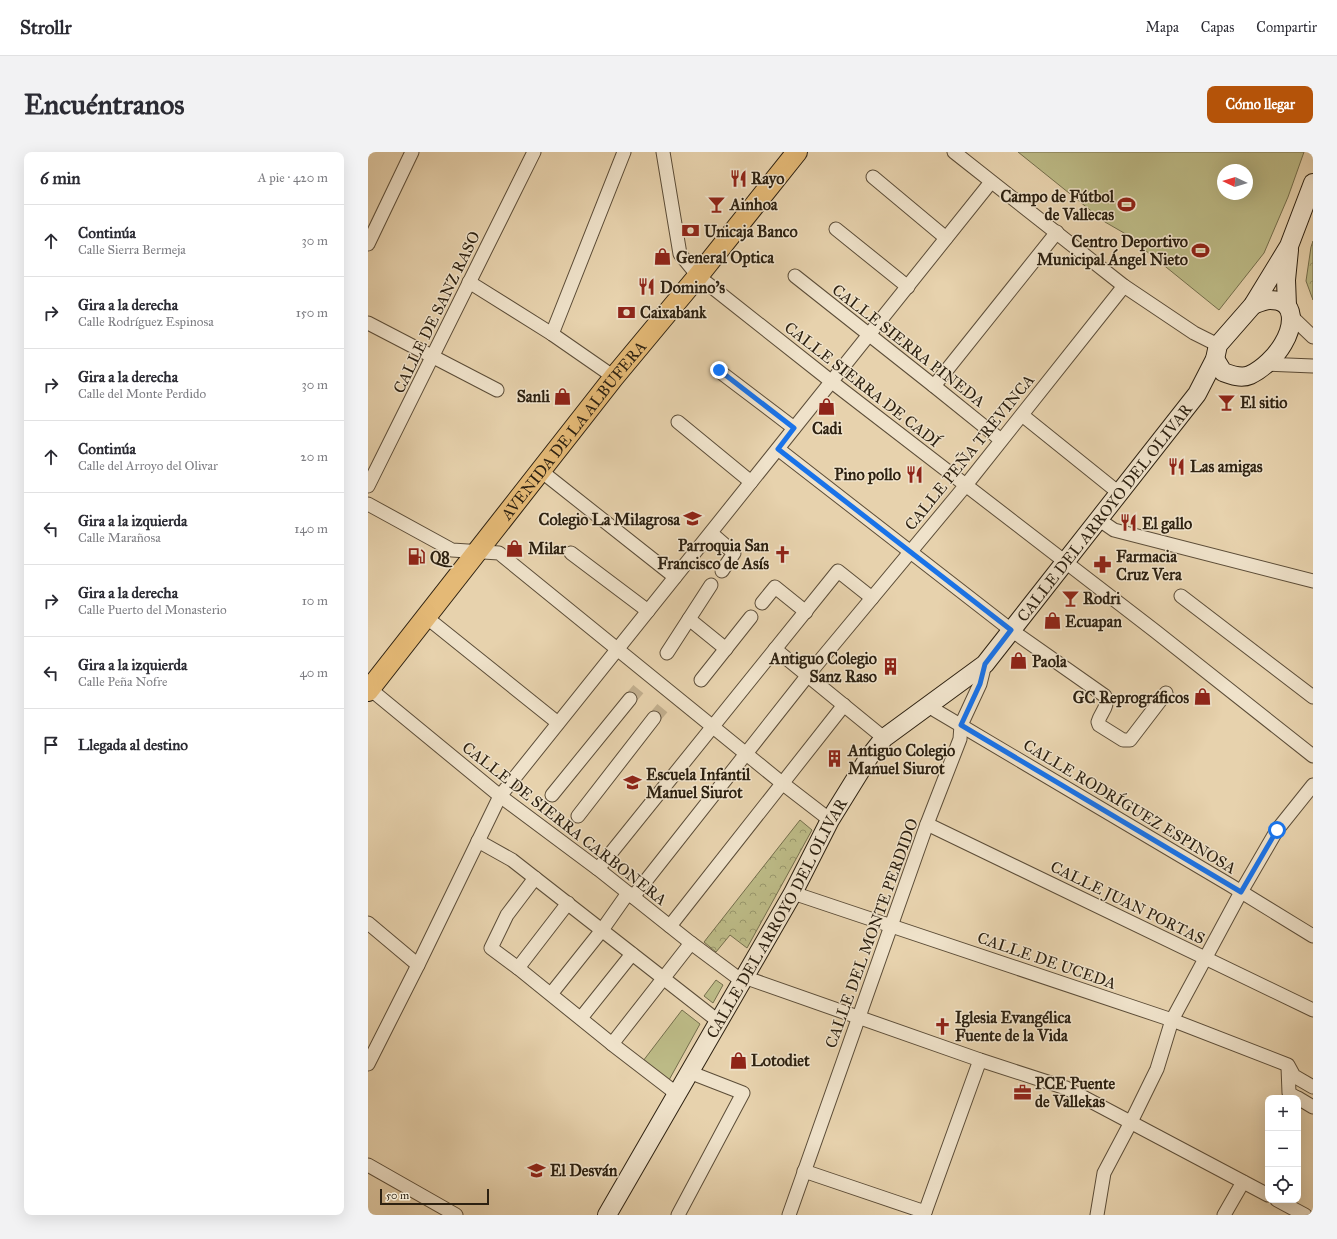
<!DOCTYPE html>
<html lang="es">
<meta charset="utf-8">
<style>
:root{--surface:#fff;--page:#f2f2f3;--text:#2b2b33;--muted:#7c7c81;--line:#e1e1e2;--accent:#b45309}
body{margin:0;font-family:"IM FELL Great Primer",serif;background:var(--page);color:var(--text)}
.controls{position:absolute;right:12px;bottom:12px;display:grid;overflow:hidden;border-radius:8px;box-shadow:0 4px 16px #0002}
.controls button{width:36px;height:36px;display:grid;place-items:center;padding:0;border:0;border-bottom:1px solid var(--line);background:var(--surface);color:var(--text);font:20px sans-serif}
.compass{position:absolute;left:849px;top:12px;width:36px;height:36px;border-radius:50%;background:var(--surface);box-shadow:0 4px 16px #0002;rotate:274deg}
.scale{position:absolute;left:12px;bottom:10px;width:109px;box-sizing:border-box;padding-left:4px;border:2px solid #2d2111;border-top:0;font-size:11px;line-height:14px;white-space:nowrap;color:#2d2111;-webkit-text-stroke:3px #efe2ca;paint-order:stroke}
.stop{position:absolute;width:12px;height:12px;margin:-9px;border:3px solid #1a73e8;border-radius:50%;background:#fff}
.stop.end{background:#1a73e8;border-color:#fff;box-shadow:0 1px 4px #0008}
.list{margin:0;padding:0;list-style:none}
h2{display:flex;justify-content:space-between;align-items:center;height:52px;margin:0;padding:0 16px;font-size:17px}
h2 small{font-size:13px;font-weight:400;color:var(--muted)}
.list li{display:grid;grid-template-columns:26px 1fr auto;gap:12px;align-items:center;box-sizing:border-box;height:72px;padding:0 16px;border-top:1px solid var(--line)}
.list b{display:block;font-size:15px;white-space:nowrap}
.list p{margin:0;font-size:13px;white-space:nowrap;color:var(--muted)}
.list em{font-size:13px;font-style:normal;color:var(--muted)}
.icon{flex:none;width:22px;height:22px;fill:none;stroke:currentColor;stroke-width:2;stroke-linecap:round;stroke-linejoin:round}
.map{position:relative;flex:none;width:945px;height:1063px;overflow:hidden;border-radius:8px}
header{display:flex;align-items:center;gap:24px;box-sizing:border-box;height:56px;padding:0 20px;background:var(--surface);border-bottom:1px solid var(--line)}
header strong{font-size:19px}
nav{display:flex;gap:22px;margin-inline-start:auto;font-size:14px}
.intro{display:flex;align-items:center;justify-content:space-between;box-sizing:border-box;height:96px;padding:0 24px}
h1{margin:0;font-size:28px}
.button{padding:10px 18px;border-radius:8px;background:var(--accent);color:#fff;font-size:14px;font-weight:700}
main{display:flex;gap:24px;padding:0 24px}
aside{flex:1;background:var(--surface);border-radius:8px;box-shadow:0 4px 16px #0002}
.map>svg:first-child{display:block}
</style>
<header>
<strong>Strollr</strong>
<nav><a>Mapa</a><a>Capas</a><a>Compartir</a></nav>
</header>
<div class="intro"><h1>Encuéntranos</h1><a class="button">Cómo llegar</a></div>
<main>
<aside>
<h2>6 min<small>A pie · 420 m</small></h2>
<ul class="list">
<li><svg class="icon" aria-label="ahead" viewBox="0 0 24 24"><path d="M12 20V5M6 11l6-6 6 6"/></svg><div><b>Continúa</b><p>Calle Sierra Bermeja</p></div><em>30 m</em></li>
<li><svg class="icon" aria-label="right" viewBox="0 0 24 24"><path d="M7 20v-9h11M14 6l5 5-5 5"/></svg><div><b>Gira a la derecha</b><p>Calle Rodríguez Espinosa</p></div><em>150 m</em></li>
<li><svg class="icon" aria-label="right" viewBox="0 0 24 24"><path d="M7 20v-9h11M14 6l5 5-5 5"/></svg><div><b>Gira a la derecha</b><p>Calle del Monte Perdido</p></div><em>30 m</em></li>
<li><svg class="icon" aria-label="ahead" viewBox="0 0 24 24"><path d="M12 20V5M6 11l6-6 6 6"/></svg><div><b>Continúa</b><p>Calle del Arroyo del Olivar</p></div><em>20 m</em></li>
<li><svg class="icon" aria-label="left" viewBox="0 0 24 24"><path d="M17 20v-9H6M10 6l-5 5 5 5"/></svg><div><b>Gira a la izquierda</b><p>Calle Marañosa</p></div><em>140 m</em></li>
<li><svg class="icon" aria-label="right" viewBox="0 0 24 24"><path d="M7 20v-9h11M14 6l5 5-5 5"/></svg><div><b>Gira a la derecha</b><p>Calle Puerto del Monasterio</p></div><em>10 m</em></li>
<li><svg class="icon" aria-label="left" viewBox="0 0 24 24"><path d="M17 20v-9H6M10 6l-5 5 5 5"/></svg><div><b>Gira a la izquierda</b><p>Calle Peña Nofre</p></div><em>40 m</em></li>
<li><svg class="icon" aria-label="arrive" viewBox="0 0 24 24"><path d="M6 21V4h12l-3 4 3 4H6"/></svg><div><b>Llegada al destino</b></div></li>
</ul>
</aside>
<div class="map">
<svg width="945" height="1063" viewBox="0 0 945 1063">
<defs>
<pattern id="park-crowns" width="20" height="18" patternUnits="userSpaceOnUse"><rect width="20" height="18" fill="#bcba86"/><path d="M2 6a3 3 0 1 1 6 0M12 15a3 3 0 1 1 6 0" fill="none" stroke="#99976c"/></pattern>
</defs>
<rect width="100%" height="100%" fill="#e7d2ad"/>
<filter id="stains"><feTurbulence type="fractalNoise" baseFrequency=".005" numOctaves="4"/><feColorMatrix values="0 0 0 0 .2 0 0 0 0 .09 0 0 0 0 .02 0 0 0 .5 -.17"/></filter>
<radialGradient id="worn" r=".72"><stop offset=".6" stop-color="#630" stop-opacity="0"/><stop offset="1" stop-color="#630" stop-opacity=".3"/></radialGradient>
<!-- park -->
<g fill="url(#park-crowns)" stroke="#746e4c">
<polygon points="945,89 945,148 938,129 943,95"/>
<polygon points="432,668 444,678 379,796 362,783 348,800 336,790"/>
</g>
<!-- garden -->
<g fill="#bcba86" stroke="#746e4c" fill-rule="evenodd">
<path d="M650 0H936L920 45 896 101 851 158 756 81 737 70ZM855 18H879V42H855Z"/>
<polygon points="348,828 355,833 345,851 336,844"/>
<polygon points="314,858 332,872 301,928 275,909"/>
</g>
<g fill="none" stroke-linecap="round" stroke-linejoin="round">
<!-- street-tunnel -->
<g stroke="#c2af8e" stroke-width="13" stroke-dasharray="13 6" stroke-linecap="butt">
<polyline points="262,547 273,534"/>
<polyline points="286,566 297,553"/>
</g>
<defs>
<g id="street">
<polyline points="295,0 312,102 330,124 464,230 787,479 945,604"/>
<polyline points="586,0 756,134 826,181 850,193"/>
<polyline points="505,25 578,86"/>
<polyline points="468,77 540,135"/>
<polyline points="0,92 44,0"/>
<polyline points="427,124 566,234 633,288"/>
<polyline points="101,130 184,182 246,225"/>
<polyline points="923,164 945,185"/>
<polyline points="0,171 129,238"/>
<polyline points="184,182 256,0"/>
<polyline points="898,212 945,214"/>
<polyline points="351,219 426,276"/>
<polyline points="566,234 689,80"/>
<polyline points="654,263 751,341"/>
<polyline points="310,270 383,330"/>
<path d="M410 297 643 478 737 544C741 556 733 559 730 570L731 573 755 588H762L798 541"/>
<polyline points="173,319 307,425"/>
<polyline points="0,334 166,0"/>
<polyline points="0,352 84,398 131,401 414,631 462,668"/>
<polyline points="730,367 746,378 945,429"/>
<polyline points="343,381 366,401 354,419"/>
<polyline points="203,401 280,459"/>
<polyline points="813,444 945,545"/>
<polyline points="394,451 407,435 438,460"/>
<polyline points="58,465 190,571"/>
<polyline points="321,467 358,497"/>
<polyline points="407,497 516,586"/>
<polyline points="299,501 343,433"/>
<polyline points="333,528 383,465"/>
<polyline points="2,537 132,644 230,717 323,791 374,829"/>
<polyline points="560,554 862,733 945,784"/>
<polyline points="184,643 262,547"/>
<polyline points="210,664 286,566"/>
<polyline points="559,672 945,858"/>
<polyline points="110,689 144,708 295,826 350,869"/>
<polyline points="230,717 470,419 504,446"/>
<polyline points="167,726 139,763 123,796 150,816 244,892 309,942"/>
<polyline points="425,741 804,868 920,913 926,924 945,935"/>
<polyline points="265,745 440,523 598,333 756,134"/>
<polyline points="0,771 50,813"/>
<polyline points="302,774 476,553"/>
<polyline points="150,816 200,751"/>
<polyline points="376,825 612,908 698,936 900,1043"/>
<polyline points="183,842 234,778 260,741"/>
<polyline points="213,866 264,802"/>
<polyline points="244,892 323,791"/>
<polyline points="0,912 50,813 132,644 623,30"/>
<polyline points="920,915 921,941 929,946"/>
<polyline points="930,946 945,955"/>
<polyline points="0,1013 88,1063"/>
<polyline points="436,1019 557,1060"/>
<polyline points="909,1048 937,1063"/>
<polyline points="310,1063 375,941 321,920"/>
<polyline points="421,1063 559,672 592,587 593,573 612,532 617,512"/>
<polyline points="556,1063 612,908"/>
<polyline points="729,1063 736,1021 763,970 789,917 804,868 873,740 909,678 945,633"/>
<polyline points="856,1063 875,1030"/>
</g>
<g id="secondary">
<polyline points="919,154 918,128 921,98"/>
<path d="M847 207 855 220C863 223 873 227 882 223 895 217 908 204 915 192 925 175 930 148 902 148 897 148 890 151 885 153"/>
<path id="s1" d="M239 1063 425 741 462 668 501 605 516 586 617 512 829 242 847 207 850 193 885 153 921 94 945 31"/>
</g>
<g id="primary">
<path id="s2" d="M0 539 246 225 330 124 429 0"/>
</g>
</defs>
<!-- street casing -->
<use href="#street" stroke="#5c4d38" stroke-width="15"/>
<!-- secondary casing -->
<use href="#secondary" stroke="#2d2111" stroke-width="20"/>
<!-- primary casing -->
<use href="#primary" stroke="#2d2111" stroke-width="22"/>
<!-- street -->
<use href="#street" stroke="#efe2ca" stroke-width="13"/>
<!-- secondary -->
<use href="#secondary" stroke="#efe2ca" stroke-width="18"/>
<!-- primary -->
<use href="#primary" stroke="#e4b976" stroke-width="20"/>
</g>
<g fill="none" stroke-linecap="round" stroke-linejoin="round">
<!-- route -->
<polyline stroke="#1a73e8" stroke-width="5" points="351,218 426,276 410,297 643,478 617,512 612,532 593,573 873,740 909,678"/>
</g>
<!-- icons -->
<defs>
<symbol id="restaurant-bare" viewBox="-9 -9 18 18"><path d="M-5-6h1v4h1v-4h1v4h1v-4h1v5L-1.5 .5V6h-2V.5L-5-1ZM5-6V6H3V1.5H1.5Q1.5-4 5-6Z" fill="#8f2418" stroke="#efe2ca" stroke-width="2.5" paint-order="stroke"/></symbol>
<symbol id="bar-bare" viewBox="-9 -9 18 18"><path d="M-6-5H6L.8 .8V4.5H3.5V6h-7V4.5H-.8V.8Z" fill="#8f2418" stroke="#efe2ca" stroke-width="2.5" paint-order="stroke"/></symbol>
<symbol id="stadium-bare" viewBox="-9 -9 18 18"><path d="M0-5a6.5 5 0 1 0 0 10a6.5 5 0 1 0 0-10ZM-3.5-1.8h7v3.6h-7Z" fill="#8f2418" stroke="#efe2ca" stroke-width="2.5" paint-order="stroke"/></symbol>
<symbol id="bank-bare" viewBox="-9 -9 18 18"><path d="M-6-4H6V4H-6ZM0-2.3a2.3 2.3 0 1 0 0 4.6a2.3 2.3 0 1 0 0-4.6Z" fill="#8f2418" stroke="#efe2ca" stroke-width="2.5" paint-order="stroke"/></symbol>
<symbol id="shop-bare" viewBox="-9 -9 18 18"><path d="M-5-2.5h2.3a2.7 3.5 0 0 1 5.4 0H5L5.5 6h-11ZM-1.5-2.5h3a1.5 2.3 0 0 0-3 0Z" fill="#8f2418" stroke="#efe2ca" stroke-width="2.5" paint-order="stroke"/></symbol>
<symbol id="school-bare" viewBox="-9 -9 18 18"><path d="M0-5L7-2L0 1L-7-2ZM-4 1L0 2.5L4 1V4Q0 6-4 4Z" fill="#8f2418" stroke="#efe2ca" stroke-width="2.5" paint-order="stroke"/></symbol>
<symbol id="church-bare" viewBox="-9 -9 18 18"><path d="M-1.2-6h2.4v3.5h3.3v2.4h-3.3V6h-2.4V-.1h-3.3v-2.4h3.3Z" fill="#8f2418" stroke="#efe2ca" stroke-width="2.5" paint-order="stroke"/></symbol>
<symbol id="fuel-bare" viewBox="-9 -9 18 18"><path d="M-5.5-6h7V0h2V4h1.3V-2.5L3-4.5l.8-.8L6-3V5H2.5V1h-1V6h-7ZM-4.2-4.7v3.2H.2V-4.7Z" fill="#8f2418" stroke="#efe2ca" stroke-width="2.5" paint-order="stroke"/></symbol>
<symbol id="pharmacy-bare" viewBox="-9 -9 18 18"><path d="M-2-6h4v4h4v4h-4v4h-4v-4h-4v-4h4Z" fill="#8f2418" stroke="#efe2ca" stroke-width="2.5" paint-order="stroke"/></symbol>
<symbol id="building-bare" viewBox="-9 -9 18 18"><path d="M-4-6H4V6H1V3H-1V6H-4ZM-2.5-4.3h1.7v1.8h-1.7ZM.8-4.3h1.7v1.8H.8ZM-2.5-1h1.7V.8h-1.7ZM.8-1h1.7V.8H.8Z" fill="#8f2418" stroke="#efe2ca" stroke-width="2.5" paint-order="stroke"/></symbol>
<symbol id="office-bare" viewBox="-9 -9 18 18"><path d="M-6-3h4V-5.5h4V-3h4V5H-6ZM-1-4.5V-3h2v-1.5ZM-6 0V1H6V0Z" fill="#8f2418" stroke="#efe2ca" stroke-width="2.5" paint-order="stroke"/></symbol>
</defs>
<g fill-rule="evenodd">
<use href="#restaurant-bare" x="358" y="14" width="25" height="25"/>
<use href="#bar-bare" x="336" y="40" width="25" height="25"/>
<use href="#stadium-bare" x="746" y="40" width="25" height="25"/>
<use href="#bank-bare" x="310" y="66" width="25" height="25"/>
<use href="#stadium-bare" x="820" y="86" width="25" height="25"/>
<use href="#shop-bare" x="282" y="92" width="25" height="25"/>
<use href="#restaurant-bare" x="266" y="122" width="25" height="25"/>
<use href="#bank-bare" x="246" y="148" width="25" height="25"/>
<use href="#shop-bare" x="182" y="232" width="25" height="25"/>
<use href="#bar-bare" x="846" y="238" width="25" height="25"/>
<use href="#shop-bare" x="446" y="242" width="25" height="25"/>
<use href="#restaurant-bare" x="796" y="302" width="25" height="25"/>
<use href="#restaurant-bare" x="534" y="310" width="25" height="25"/>
<use href="#school-bare" x="312" y="354" width="25" height="25"/>
<use href="#restaurant-bare" x="748" y="358" width="25" height="25"/>
<use href="#shop-bare" x="134" y="384" width="25" height="25"/>
<use href="#church-bare" x="402" y="390" width="25" height="25"/>
<use href="#fuel-bare" x="36" y="392" width="25" height="25"/>
<use href="#pharmacy-bare" x="722" y="400" width="25" height="25"/>
<use href="#bar-bare" x="690" y="434" width="25" height="25"/>
<use href="#shop-bare" x="672" y="456" width="25" height="25"/>
<use href="#shop-bare" x="638" y="496" width="25" height="25"/>
<use href="#building-bare" x="510" y="502" width="25" height="25"/>
<use href="#shop-bare" x="822" y="532" width="25" height="25"/>
<use href="#building-bare" x="454" y="594" width="25" height="25"/>
<use href="#school-bare" x="252" y="618" width="25" height="25"/>
<use href="#church-bare" x="562" y="862" width="25" height="25"/>
<use href="#shop-bare" x="358" y="896" width="25" height="25"/>
<use href="#office-bare" x="642" y="928" width="25" height="25"/>
<use href="#school-bare" x="156" y="1006" width="25" height="25"/>
</g>
<g text-anchor="middle" stroke-width="3" stroke-linejoin="round" paint-order="stroke">
<!-- poi labels -->
<g font-size="16" font-weight="bold" fill="#2d2111" stroke="#efe2ca" text-anchor="start">
<text x="383" y="32">Rayo</text>
<text x="746" y="50" text-anchor="end">Campo de Fútbol<tspan x="746" dy="18">de Vallecas</tspan></text>
<text x="362" y="58">Ainhoa</text>
<text x="336" y="85">Unicaja Banco</text>
<text x="820" y="95" text-anchor="end">Centro Deportivo<tspan x="820" dy="18">Municipal Ángel Nieto</tspan></text>
<text x="308" y="111">General Optica</text>
<text x="292" y="141">Domino's</text>
<text x="272" y="166">Caixabank</text>
<text x="182" y="250" text-anchor="end">Sanli</text>
<text x="872" y="256">El sitio</text>
<text x="459" y="282" text-anchor="middle">Cadi</text>
<text x="822" y="320">Las amigas</text>
<text x="533" y="328" text-anchor="end">Pino pollo</text>
<text x="312" y="373" text-anchor="end">Colegio La Milagrosa</text>
<text x="774" y="377">El gallo</text>
<text x="401" y="399" text-anchor="end">Parroquia San<tspan x="401" dy="18">Francisco de Asís</tspan></text>
<text x="160" y="402">Milar</text>
<text x="748" y="410">Farmacia<tspan x="748" dy="18">Cruz Vera</tspan></text>
<text x="62" y="411">Q8</text>
<text x="715" y="452">Rodri</text>
<text x="697" y="475">Ecuapan</text>
<text x="509" y="512" text-anchor="end">Antiguo Colegio<tspan x="509" dy="18">Sanz Raso</tspan></text>
<text x="664" y="515">Paola</text>
<text x="821" y="551" text-anchor="end">GC Reprográficos</text>
<text x="480" y="604">Antiguo Colegio<tspan x="480" dy="18">Manuel Siurot</tspan></text>
<text x="278" y="628">Escuela Infantil<tspan x="278" dy="18">Manuel Siurot</tspan></text>
<text x="587" y="871">Iglesia Evangélica<tspan x="587" dy="18">Fuente de la Vida</tspan></text>
<text x="383" y="914">Lotodiet</text>
<text x="667" y="937">PCE Puente<tspan x="667" dy="18">de Vallekas</tspan></text>
<text x="182" y="1024">El Desván</text>
</g>
<!-- street labels -->
<g font-size="16" fill="#2d2111" stroke="#efe2ca">
<text transform="translate(68 160) rotate(-64)" y="6">CALLE DE SANZ RASO</text>
<text transform="translate(541 193) rotate(38)" y="6">CALLE SIERRA PINEDA</text>
<text transform="translate(495 232) rotate(38)" y="6">CALLE SIERRA DE CADÍ</text>
<text dy="6" stroke="none"><textPath href="#s2" startOffset="332">AVENIDA DE LA ALBUFERA</textPath></text>
<text transform="translate(601 300) rotate(-51)" y="6">CALLE PEÑA TREVINCA</text>
<text dy="6" stroke="none"><textPath href="#s1" startOffset="870">CALLE DEL ARROYO DEL OLIVAR</textPath></text>
<text transform="translate(762 654) rotate(31)" y="6">CALLE RODRÍGUEZ ESPINOSA</text>
<text transform="translate(197 671) rotate(38)" y="6">CALLE DE SIERRA CARBONERA</text>
<text transform="translate(760 750) rotate(26)" y="6">CALLE JUAN PORTAS</text>
<text dy="6" stroke="none"><textPath href="#s1" startOffset="342">CALLE DEL ARROYO DEL OLIVAR</textPath></text>
<text transform="translate(503 781) rotate(-70)" y="6">CALLE DEL MONTE PERDIDO</text>
<text transform="translate(679 808) rotate(19)" y="6">CALLE DE UCEDA</text>
</g>
</g>
<rect width="100%" height="100%" filter="url(#stains)"/>
<rect width="100%" height="100%" fill="url(#worn)"/>
</svg>
<div class="controls">
<button>+</button>
<button>−</button>
<button><svg class="icon" aria-label="locate" viewBox="0 0 24 24"><circle cx="12" cy="12" r="6"/><path d="M12 2v4M12 18v4M2 12h4M18 12h4"/></svg></button>
</div>
<svg class="compass" viewBox="-18 -18 36 36"><path d="M0-13l5 13h-10z" fill="#e53935"/><path d="M0 13l5-13h-10z" fill="#7c7c81"/></svg>
<div class="scale">50 m</div>
<div class="stop" style="left:909px;top:678px"></div>
<div class="stop end" style="left:351px;top:218px"></div>
</div>
</main>
